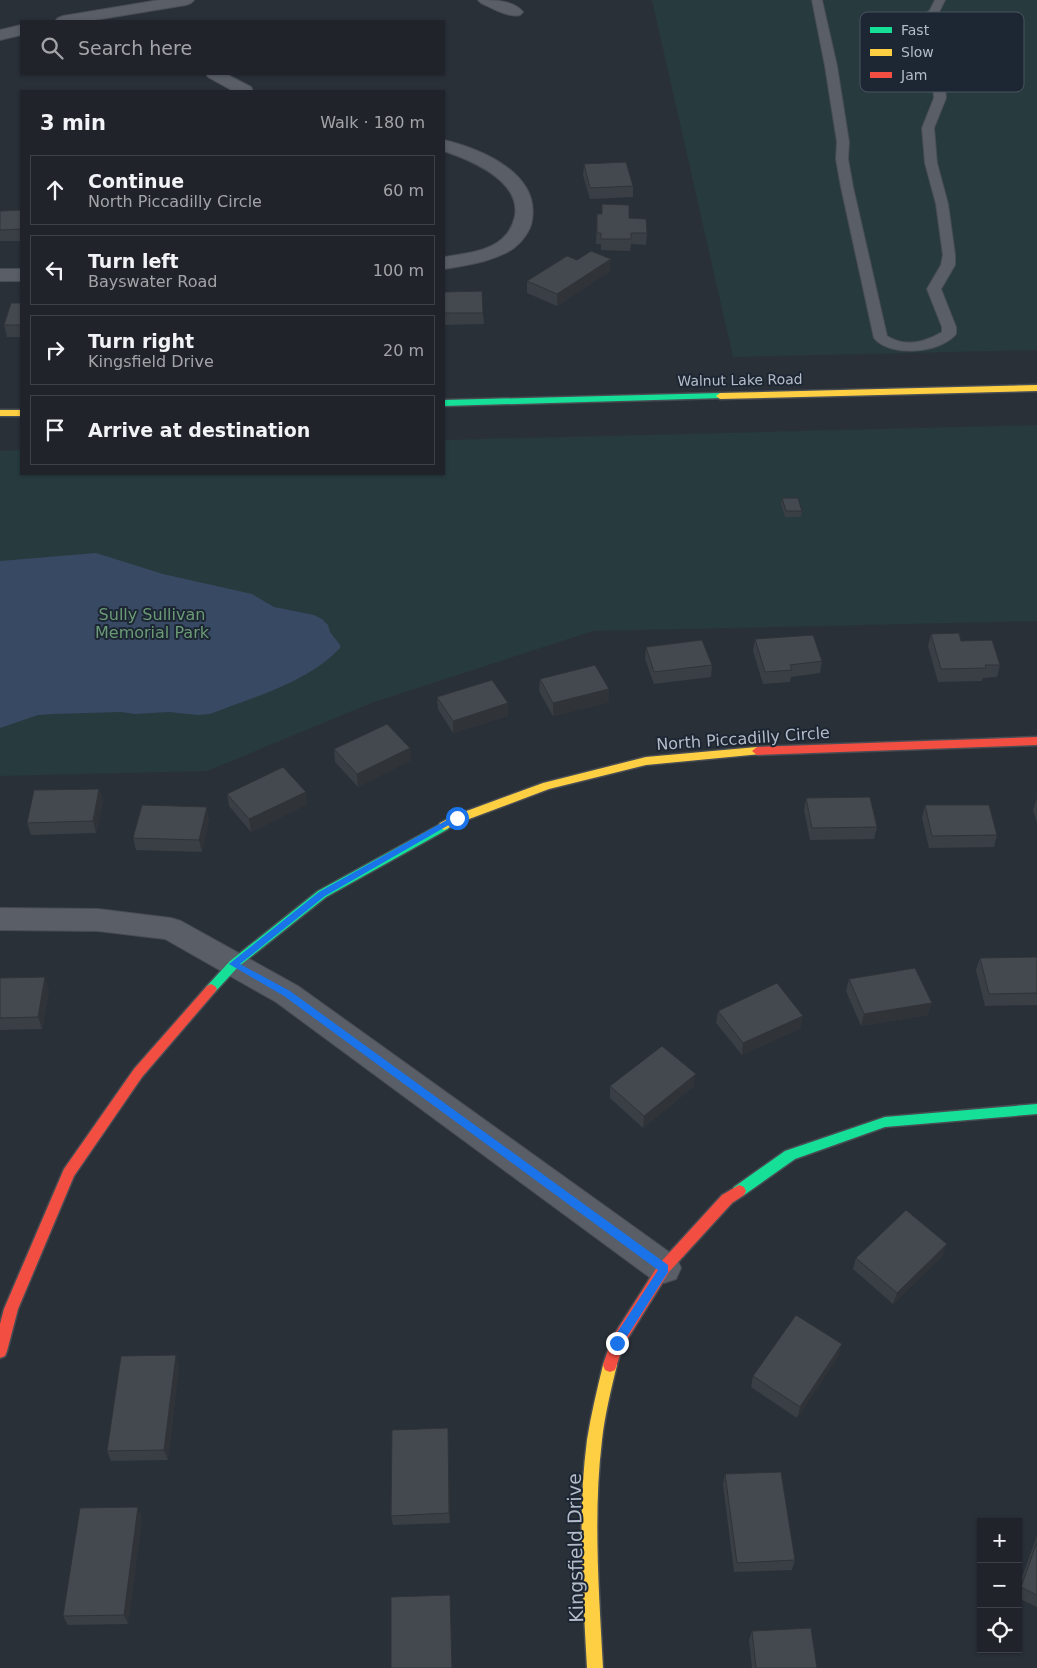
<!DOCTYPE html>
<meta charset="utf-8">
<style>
:root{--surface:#20242a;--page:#2d3036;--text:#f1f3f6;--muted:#a2a4a8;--line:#3d4147}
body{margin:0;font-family:"DejaVu Sans",sans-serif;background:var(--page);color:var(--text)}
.controls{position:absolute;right:15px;bottom:15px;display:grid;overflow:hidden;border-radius:0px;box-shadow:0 1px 4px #0004}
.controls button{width:45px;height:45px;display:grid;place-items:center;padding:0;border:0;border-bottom:1px solid var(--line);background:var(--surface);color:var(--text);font:25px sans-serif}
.stop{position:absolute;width:15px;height:15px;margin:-11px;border:4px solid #1a73e8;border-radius:50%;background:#fff}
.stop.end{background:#1a73e8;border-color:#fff;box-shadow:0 1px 5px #0008}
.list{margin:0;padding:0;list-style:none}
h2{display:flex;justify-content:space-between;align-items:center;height:65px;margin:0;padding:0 20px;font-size:21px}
h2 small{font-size:16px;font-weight:400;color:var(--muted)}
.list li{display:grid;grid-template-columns:32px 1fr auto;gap:15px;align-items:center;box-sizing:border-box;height:70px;margin:0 10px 10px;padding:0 10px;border:1px solid var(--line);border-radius:0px}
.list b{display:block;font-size:19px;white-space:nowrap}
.list p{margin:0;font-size:16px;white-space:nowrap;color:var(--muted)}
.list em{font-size:16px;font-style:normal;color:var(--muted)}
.icon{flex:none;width:28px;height:28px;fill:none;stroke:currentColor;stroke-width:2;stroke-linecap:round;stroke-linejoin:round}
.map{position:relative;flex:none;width:1037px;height:1668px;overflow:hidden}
.search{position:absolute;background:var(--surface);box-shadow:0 1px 4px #0004;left:20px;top:20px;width:425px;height:55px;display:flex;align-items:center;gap:12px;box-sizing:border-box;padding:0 18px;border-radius:0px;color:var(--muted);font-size:19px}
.panel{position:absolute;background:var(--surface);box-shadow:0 1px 4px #0004;left:20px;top:90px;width:425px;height:385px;border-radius:0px}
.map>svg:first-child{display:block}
</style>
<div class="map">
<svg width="1037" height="1668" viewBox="0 0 1037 1668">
<rect width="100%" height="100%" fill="#2a3038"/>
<!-- green -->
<g fill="#273a3e">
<polygon points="652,0 1037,0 1037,350 733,357"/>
<polygon points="1037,425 1037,621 593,631 374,702 207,771 0,776 0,451 21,450 21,474 444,474 444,440"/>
</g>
<!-- water -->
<path fill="#384963" d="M96 553 163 574 252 594 274 607 314 615 322 619 328 625 330 632 340 645V648C307 683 254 697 210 714L198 715 169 712 135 714 121 712 53 714 38 715 0 728V561Z"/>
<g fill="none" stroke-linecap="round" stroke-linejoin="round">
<defs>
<path id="lane" d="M812 0H822L837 66 849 142 848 159 853 187 887 336C906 348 925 342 942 332V327L927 289 941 265 943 255 936 204 925 163 922 128 934 98 933 87 927 69 913 43 911 31 915 22 930 10 935 0H945L938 14 924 26 921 31 923 43 939 69 945 87 946 98 934 128 937 163 948 204 955 255V265L941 289 956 327V334C941 353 890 358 874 338L841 187 836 159 837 142 825 66Z"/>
<g id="street">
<polygon points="159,0 194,0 191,3 186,5 89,21 55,21 58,18 63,16"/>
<path d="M478 0C493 0 513 0 523 12L520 15C508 18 492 8 481 3Z"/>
<polygon points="21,25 21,35 0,40 0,30"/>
<polygon points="206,74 226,74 251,87 253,91 233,91 208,77"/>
<path d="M444 140C481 149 540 173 532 220 531 230 522 242 514 248 493 262 467 265 444 269V257C463 254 487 252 502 239 510 232 513 225 515 216 521 180 470 160 444 151Z"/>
<rect x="0" y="269" width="21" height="12"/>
<polygon points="0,908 98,909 171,918 181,921 298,986 676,1257 681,1268 676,1279 664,1283 652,1279 276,1002 165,939 98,931 0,930"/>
</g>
<g id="fast">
<polygon points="720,393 724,396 723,398 444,406 444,400"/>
<polygon points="444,822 448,823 450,826 448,829 326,897 238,967 215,992 211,994 207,992 205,989 207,986 230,961 318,891"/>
<polygon points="1037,1104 1037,1114 885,1127 795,1159 744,1195 739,1197 734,1195 732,1191 734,1187 785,1151 885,1117"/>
</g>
<g id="slow">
<polygon points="1037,385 1037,391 720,399 716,396 720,393"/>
<rect x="0" y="410" width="21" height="6"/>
<polygon points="757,747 762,751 761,754 646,765 549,789 461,822 444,830 438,826 440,823 453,816 543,783 646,757"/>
<path d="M610 1358 615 1360 617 1365C611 1390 605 1414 602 1440 593 1515 599 1592 603 1668H587C583 1592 577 1515 587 1440 591 1414 597 1390 603 1365L605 1360Z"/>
</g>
<g id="jam">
<polygon points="1037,737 1037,745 757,755 752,751 757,747"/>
<polygon points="211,984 215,986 217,989 215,992 142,1077 74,1176 18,1309 7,1351 5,1356 0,1358 0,1324 4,1309 64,1169 134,1069 207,986"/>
<polygon points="739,1185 744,1187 746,1191 744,1195 732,1203 669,1272 623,1346 615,1370 610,1372 605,1370 603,1365 612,1338 659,1264 722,1195"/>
</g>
</defs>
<!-- lane casing -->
<use href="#lane" stroke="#484c53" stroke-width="2"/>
<!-- street casing -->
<use href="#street" stroke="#484c53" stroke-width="2"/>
<!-- fast casing -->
<use href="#fast" stroke="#484c53" stroke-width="3"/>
<!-- slow casing -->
<use href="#slow" stroke="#484c53" stroke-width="3"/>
<!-- jam casing -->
<use href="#jam" stroke="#484c53" stroke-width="3"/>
<!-- lane -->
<use href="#lane" fill="#5a5e66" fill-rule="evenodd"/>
<!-- street -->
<use href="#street" fill="#5a5e66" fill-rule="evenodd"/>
<!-- fast -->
<use href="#fast" fill="#16e098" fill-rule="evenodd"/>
<!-- slow -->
<use href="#slow" fill="#ffcf43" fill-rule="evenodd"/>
<!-- jam -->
<use href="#jam" fill="#f24e42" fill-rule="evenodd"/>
</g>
<!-- wall -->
<g fill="#3a3f45">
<polygon points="584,164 633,186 633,197 590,199 583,175"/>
<polygon points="602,204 629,218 647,233 646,245 631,244 630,251 601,250 601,244 596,244 597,214 602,214"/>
<polygon points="21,210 21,241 0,241 0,211"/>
<polygon points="577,260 610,271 557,306 527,293 527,281"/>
<polygon points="444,292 483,313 484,324 444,325"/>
<polygon points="21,303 21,337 7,337 4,325"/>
<polygon points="782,498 802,511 801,517 785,517 781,504"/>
<polygon points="931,634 961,641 1000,665 997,677 983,678 982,681 938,682 928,646"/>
<polygon points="755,639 822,661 820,673 791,677 790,682 763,684 753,651"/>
<polygon points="646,647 712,665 711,677 654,684 645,659"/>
<polygon points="540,679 609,702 553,716 539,691"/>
<polygon points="437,697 508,703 508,716 453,733 438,709"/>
<polygon points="334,749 411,760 358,787 335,762"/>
<polygon points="99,789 103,801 96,833 31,835 27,823"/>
<polygon points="227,794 307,804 251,832 229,806"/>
<polygon points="806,798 877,827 874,839 810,840 804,810"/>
<polygon points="1037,798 1037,822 1033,810"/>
<polygon points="925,805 997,835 994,847 929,848 922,818"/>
<polygon points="209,819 202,852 136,850 133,838"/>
<polygon points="1037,957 1037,1005 985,1006 976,970 980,958"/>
<polygon points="0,978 49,990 42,1029 0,1030"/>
<polygon points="849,979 928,1015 861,1026 846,991"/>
<polygon points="718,1011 801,1028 742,1055 716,1023"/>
<polygon points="610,1086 694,1086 643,1128 610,1098"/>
<polygon points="943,1255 893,1304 853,1269 856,1258"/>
<polygon points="839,1355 797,1418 751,1387 753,1376"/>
<polygon points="179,1366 168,1460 111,1461 107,1451"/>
<polygon points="448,1428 450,1523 393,1525 391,1516"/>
<polygon points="725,1474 795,1560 792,1570 734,1572 723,1484"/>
<polygon points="142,1517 128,1624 68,1625 63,1616"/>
<polygon points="1037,1536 1037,1607 1018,1598 1018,1588"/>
<polygon points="752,1631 817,1668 752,1668 749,1640"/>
</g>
<!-- shaded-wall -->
<g fill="#303338">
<polygon points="611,259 610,271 557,306 557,294"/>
<polygon points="609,689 609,702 553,716 553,703"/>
<polygon points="508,703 508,716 453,733 453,721"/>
<polygon points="410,748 411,760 358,787 357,774"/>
<polygon points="99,789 103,801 96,833 93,821"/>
<polygon points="306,792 307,804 251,832 249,819"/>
<polygon points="207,807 209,819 202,852 199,840"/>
<polygon points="45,977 49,990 42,1029 38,1017"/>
<polygon points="932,1003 928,1015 861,1026 864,1014"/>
<polygon points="803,1016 801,1028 742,1055 743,1043"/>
<polygon points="696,1074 694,1086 643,1128 644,1116"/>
<polygon points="947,1244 943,1255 893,1304 897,1293"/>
<polygon points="842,1344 839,1355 797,1418 800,1407"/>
<polygon points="176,1355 179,1366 168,1460 164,1450"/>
<polygon points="448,1428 448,1438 450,1523 449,1513"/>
<polygon points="138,1507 142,1517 128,1624 124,1615"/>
<polygon points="450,1595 451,1604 452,1668"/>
</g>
<!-- building -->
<g fill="#444950" stroke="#303338">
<polygon points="626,162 633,186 590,188 584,164"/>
<polygon points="602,204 629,205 629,218 646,219 647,233 631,233 631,239 601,239 601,233 597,233 597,214 602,214"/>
<polygon points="21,210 21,229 0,230 0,211"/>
<polygon points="591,251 611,259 557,294 527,281 567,256 577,260"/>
<polygon points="482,291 483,313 444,313 444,292"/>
<polygon points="11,303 21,303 21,325 4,325"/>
<polygon points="782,498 798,498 802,511 786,511"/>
<polygon points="959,633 961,641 992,640 1000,665 985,665 986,668 941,669 931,634"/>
<polygon points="813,635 822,661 790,665 792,670 765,672 755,639"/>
<polygon points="702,640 712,665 654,672 646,647"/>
<polygon points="595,665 609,689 553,703 540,679"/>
<polygon points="492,680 508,703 453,721 437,697"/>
<polygon points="387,724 410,748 357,774 334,749"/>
<polygon points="283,767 306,792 249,819 227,794"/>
<polygon points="99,789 93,821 27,823 34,790"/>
<polygon points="870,797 877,827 812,828 806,798"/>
<polygon points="142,805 207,807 199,840 133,838"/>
<polygon points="925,805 989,805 997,835 932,836"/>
<polygon points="1037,957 1037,993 989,994 980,958"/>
<polygon points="915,968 932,1003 864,1014 849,979"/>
<polygon points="45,977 38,1017 0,1018 0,978"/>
<polygon points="777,983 803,1016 743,1043 718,1011"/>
<polygon points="662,1046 696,1074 644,1116 610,1086"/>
<polygon points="906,1210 947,1244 897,1293 856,1258"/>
<polygon points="796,1315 842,1344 800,1407 753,1376"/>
<polygon points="176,1355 164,1450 107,1451 121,1356"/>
<polygon points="448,1428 449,1513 391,1516 392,1430"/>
<polygon points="781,1472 795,1560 737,1563 725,1474"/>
<polygon points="138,1507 124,1615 63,1616 80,1508"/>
<polygon points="1037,1542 1037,1595 1021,1587"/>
<polygon points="450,1595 452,1668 391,1668 391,1597"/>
<polygon points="811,1628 817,1668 756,1668 752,1631"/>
</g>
<!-- route -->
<polygon fill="#1a73e8" points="454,816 459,816 461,818 325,896 240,964 290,991 668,1265 668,1272 621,1346 617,1347 613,1346 612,1343 613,1339 658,1270 284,996 229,964 319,892"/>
<g text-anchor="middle" stroke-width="4" stroke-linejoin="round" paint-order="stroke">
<!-- far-street labels -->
<g font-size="14" fill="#b4bcc9" stroke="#1d2633">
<text transform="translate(740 380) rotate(-1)" y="5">Walnut Lake Road</text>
</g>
<!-- park labels -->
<g font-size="16" fill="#6b9a76" stroke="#1d2633">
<text x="152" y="620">Sully Sullivan<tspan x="152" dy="18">Memorial Park</tspan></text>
</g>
<!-- street labels -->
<g font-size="16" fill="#b4bcc9" stroke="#1d2633">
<text transform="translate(743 738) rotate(-4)" y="6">North Piccadilly Circle</text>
</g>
<!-- near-street labels -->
<g font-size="19" fill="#b4bcc9" stroke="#1d2633">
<text transform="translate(575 1548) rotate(-91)" y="7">Kingsfield Drive</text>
</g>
</g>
<!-- legend -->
<rect x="860" y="12" width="164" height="80" rx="8" fill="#1d2633" stroke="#4a5360" stroke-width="1"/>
<rect x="870" y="27" width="22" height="6" fill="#16e098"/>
<rect x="870" y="49" width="22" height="7" fill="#ffcf43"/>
<rect x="870" y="72" width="22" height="6" fill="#f24e42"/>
<g font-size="14" fill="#b4bcc9">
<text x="901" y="35">Fast</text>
<text x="901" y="57">Slow</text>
<text x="901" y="80">Jam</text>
</g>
</svg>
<div class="controls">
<button>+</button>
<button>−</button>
<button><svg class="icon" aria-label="locate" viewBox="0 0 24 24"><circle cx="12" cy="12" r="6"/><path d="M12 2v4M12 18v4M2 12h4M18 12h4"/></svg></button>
</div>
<div class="stop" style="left:457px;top:818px"></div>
<div class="stop end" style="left:617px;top:1343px"></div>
<div class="search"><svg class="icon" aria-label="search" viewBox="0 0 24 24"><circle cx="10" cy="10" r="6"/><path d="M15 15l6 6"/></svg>Search here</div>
<section class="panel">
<h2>3 min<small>Walk · 180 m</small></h2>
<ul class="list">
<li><svg class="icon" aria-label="ahead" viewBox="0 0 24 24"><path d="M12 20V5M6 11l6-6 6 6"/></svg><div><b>Continue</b><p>North Piccadilly Circle</p></div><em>60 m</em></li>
<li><svg class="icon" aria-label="left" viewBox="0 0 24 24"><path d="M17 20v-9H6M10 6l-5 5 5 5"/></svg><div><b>Turn left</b><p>Bayswater Road</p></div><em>100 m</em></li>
<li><svg class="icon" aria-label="right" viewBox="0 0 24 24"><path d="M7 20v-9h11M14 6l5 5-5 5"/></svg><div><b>Turn right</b><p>Kingsfield Drive</p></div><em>20 m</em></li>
<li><svg class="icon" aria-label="arrive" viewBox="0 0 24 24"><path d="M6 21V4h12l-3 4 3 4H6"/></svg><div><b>Arrive at destination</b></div></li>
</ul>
</section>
</div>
